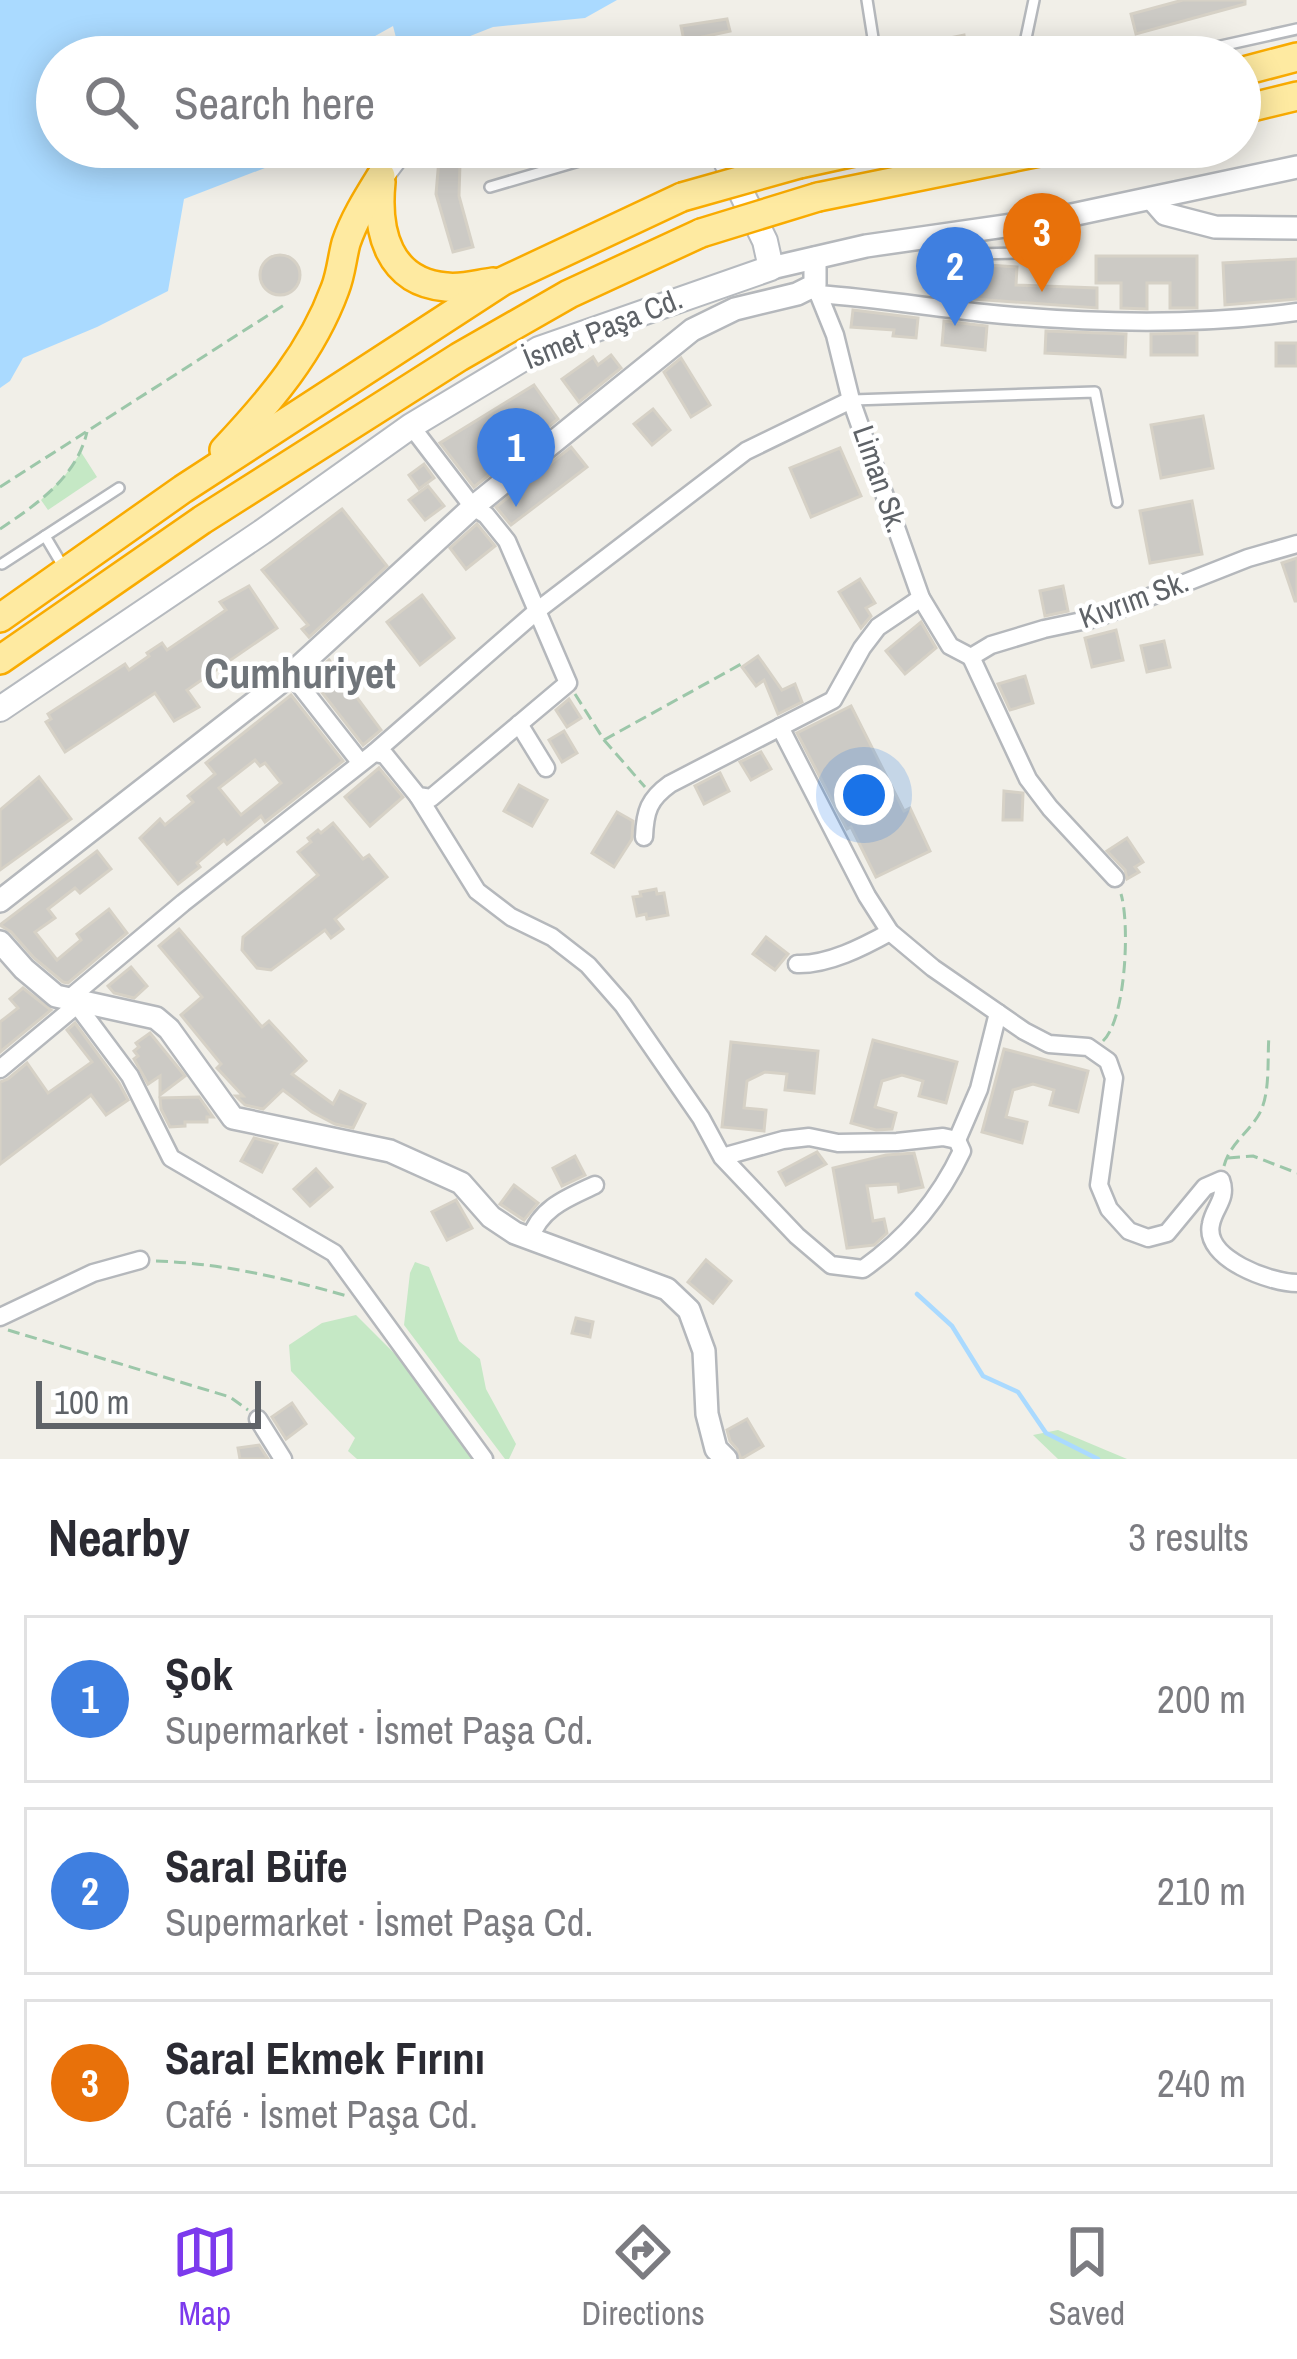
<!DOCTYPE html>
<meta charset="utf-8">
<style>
:root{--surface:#fff;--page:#f2f2f3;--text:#2b2b33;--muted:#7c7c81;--line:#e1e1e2;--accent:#7c3aed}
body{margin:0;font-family:"Archivo Narrow",sans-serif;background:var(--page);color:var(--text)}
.scale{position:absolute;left:36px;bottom:30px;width:225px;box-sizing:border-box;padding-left:12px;border:6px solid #5f6368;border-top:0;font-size:33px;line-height:42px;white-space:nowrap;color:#5f6368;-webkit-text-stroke:9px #fff;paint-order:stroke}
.you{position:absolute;left:864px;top:795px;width:42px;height:42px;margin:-30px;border:9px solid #fff;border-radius:50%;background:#1a73e8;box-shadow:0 0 0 18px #1a73e833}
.badge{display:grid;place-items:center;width:78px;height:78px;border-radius:50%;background:var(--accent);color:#fff;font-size:39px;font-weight:700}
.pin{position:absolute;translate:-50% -99px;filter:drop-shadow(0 3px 6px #0008)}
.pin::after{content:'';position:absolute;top:63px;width:42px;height:36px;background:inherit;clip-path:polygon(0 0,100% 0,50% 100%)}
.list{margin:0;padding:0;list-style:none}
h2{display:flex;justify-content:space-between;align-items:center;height:156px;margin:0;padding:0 48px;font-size:51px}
h2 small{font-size:39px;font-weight:400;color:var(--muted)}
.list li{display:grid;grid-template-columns:78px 1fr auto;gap:36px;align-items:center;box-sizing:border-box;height:168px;margin:0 24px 24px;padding:0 24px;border:3px solid var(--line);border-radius:0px}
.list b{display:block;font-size:45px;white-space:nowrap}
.list p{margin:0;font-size:39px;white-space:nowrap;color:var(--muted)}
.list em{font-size:39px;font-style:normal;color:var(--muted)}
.icon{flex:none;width:66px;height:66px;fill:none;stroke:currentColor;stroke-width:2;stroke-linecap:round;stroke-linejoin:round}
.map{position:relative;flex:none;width:1297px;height:1459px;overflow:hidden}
.search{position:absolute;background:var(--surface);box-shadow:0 6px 30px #0003;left:36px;right:36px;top:36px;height:132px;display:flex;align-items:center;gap:30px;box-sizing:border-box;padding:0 42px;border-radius:66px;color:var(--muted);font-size:45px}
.sheet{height:732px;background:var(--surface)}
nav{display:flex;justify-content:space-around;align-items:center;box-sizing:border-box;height:168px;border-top:3px solid var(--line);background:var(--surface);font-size:33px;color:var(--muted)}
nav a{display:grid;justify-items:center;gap:6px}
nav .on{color:var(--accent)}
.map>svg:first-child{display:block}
</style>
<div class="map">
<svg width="1297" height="1459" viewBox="0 0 1297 1459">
<rect width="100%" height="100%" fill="#f1efe8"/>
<!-- green -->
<g fill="#c5e8c5">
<polygon points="81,452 97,477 48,510 41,500 66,474"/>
<polygon points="415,1262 429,1267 459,1341 480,1359 486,1389 516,1444 509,1459 505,1459 404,1325 410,1273"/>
<polygon points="356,1315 399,1358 475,1459 357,1459 348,1451 355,1438 291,1371 289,1345 322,1323"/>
<polygon points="1058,1430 1127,1459 1058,1459 1033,1435"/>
</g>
<!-- water -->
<polygon fill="#aadaff" points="0,0 617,0 585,18 493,27 417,57 401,57 393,26 359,45 362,57 57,57 57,147 296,147 270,166 184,199 168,291 97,327 23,358 10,381 0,388"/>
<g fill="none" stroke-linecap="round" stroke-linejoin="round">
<!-- stream -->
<polyline stroke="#aadaff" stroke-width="4.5" points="917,1294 952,1326 983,1376 1018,1392 1046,1433 1098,1459"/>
</g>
<!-- building -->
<g fill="#cccac5" stroke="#d6d1c6" stroke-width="3" fill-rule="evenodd">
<polygon points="1183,0 1245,0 1245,4 1136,34 1131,14"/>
<polygon points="727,19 730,31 684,41 681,26"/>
<polygon points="964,35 967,55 887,57 887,51"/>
<polygon points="467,147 503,147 504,150 460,163 459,196 473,247 453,252 436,194 439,159 434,159 434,148"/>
<circle cx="280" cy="275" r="20"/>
<polygon points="1096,256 1197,256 1197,308 1170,308 1170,283 1147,283 1147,309 1121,308 1121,283 1096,283"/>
<polygon points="1297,259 1297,299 1225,305 1223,263"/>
<polygon points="956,263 1017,267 1016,285 1097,288 1097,308 974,299 975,287 955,285"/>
<polygon points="853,310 918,318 916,338 893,336 894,330 851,327"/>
<polygon points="944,321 987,326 985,350 942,345"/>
<polygon points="1046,331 1126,334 1125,357 1045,353"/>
<polygon points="1197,333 1197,355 1151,355 1151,334"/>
<rect x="1276" y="343" width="21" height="23"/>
<polygon points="611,355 621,368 579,402 562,379 593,357 598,365"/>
<polygon points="681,358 710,405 691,417 664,372"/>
<polygon points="534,385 558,419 542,432 533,419 512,433 522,448 474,487 440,443"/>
<polygon points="653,409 670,430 652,445 634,424"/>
<polygon points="1203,416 1213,468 1161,478 1151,425"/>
<polygon points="571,447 587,467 511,525 496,507"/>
<polygon points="840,448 861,496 811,517 790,468"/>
<polygon points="424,464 434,478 419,489 409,475"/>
<polygon points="428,486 444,506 425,520 409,500"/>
<polygon points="1192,501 1202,554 1150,563 1140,511"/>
<polygon points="342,509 387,566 309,637 302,629 308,625 262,570"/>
<polygon points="477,524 495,546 466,569 450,548"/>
<polygon points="1297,558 1297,601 1295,601 1282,563"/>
<polygon points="860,579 875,603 866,608 871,616 861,628 839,592"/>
<polygon points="249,586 277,628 187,690 199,707 174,721 155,693 65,752 46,722 51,719 48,714 125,664 129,670 149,656 147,653 162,643 167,650 226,610 220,602"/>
<polygon points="1063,586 1068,611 1045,616 1040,591"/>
<polygon points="422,595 454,638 420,665 387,622"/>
<polygon points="921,622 936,648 905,674 886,651"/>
<polygon points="1116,630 1123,660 1092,667 1085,638"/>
<polygon points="1164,641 1170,667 1147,672 1141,646"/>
<polygon points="758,656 782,690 795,684 802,702 778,714 764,680 756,686 742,667"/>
<polygon points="329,660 381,730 363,745 310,677"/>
<polygon points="1025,676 1033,703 1010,710 998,684"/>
<path d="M291 695 343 761 265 822 261 816 227 844 224 840 197 863 200 867 178 884 140 838 160 819 165 825 193 802 188 796 215 774 206 763ZM255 760 260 766 265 763 281 783 241 815 219 788Z"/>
<polygon points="569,699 581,718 567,727 556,710"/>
<polygon points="851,706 904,811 910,808 930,851 876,877 851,827 847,829 797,733"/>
<polygon points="564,731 577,753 562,762 549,740"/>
<polygon points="761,752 771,769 751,780 740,762"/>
<polygon points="379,768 403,797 370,826 345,797"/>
<polygon points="720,773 729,791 704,804 695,786"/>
<polygon points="39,777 71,819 0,870 0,810"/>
<polygon points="519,785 547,800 532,826 504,811"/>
<polygon points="1004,791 1023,793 1022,820 1003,820"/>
<polygon points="617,812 633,821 632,839 614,867 592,853"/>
<polygon points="333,823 363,859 369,855 387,877 335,919 343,929 331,938 325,930 271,970 257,968 242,950 243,937 318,875 298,852 311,842 308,838 318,830 321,833"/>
<polygon points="1127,838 1143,862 1135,867 1139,872 1127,879 1125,870 1107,851"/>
<polygon points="97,851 111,869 80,893 75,888 48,909 55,918 35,932 57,960 81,940 77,934 109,909 127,933 68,983 63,982 34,958 11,932 0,925"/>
<polygon points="656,889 657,894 664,893 668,915 647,919 646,914 637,916 633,897 641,896 640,892"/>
<polygon points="179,929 262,1027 269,1021 306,1061 292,1074 333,1104 340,1091 365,1104 353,1128 335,1124 312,1112 283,1090 263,1109 245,1105 236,1096 243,1096 217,1068 221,1064 181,1015 202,997 159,946"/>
<polygon points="766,937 788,954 775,970 753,954"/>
<polygon points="131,967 147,986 134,998 114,993 108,986"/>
<polygon points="23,988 51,1010 0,1052 0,1022 18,1008 10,999"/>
<polygon points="75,1023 119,1083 128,1100 106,1115 91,1095 0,1164 0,1082 8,1079 27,1063 48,1093 92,1062 67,1030"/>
<polygon points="150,1033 185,1076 160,1095 160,1076 148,1084 134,1059 138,1056 134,1051 139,1047 136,1043"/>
<polygon points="873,1040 957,1062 946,1103 919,1096 923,1081 902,1075 882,1081 875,1107 896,1113 892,1129 876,1130 851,1123"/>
<polygon points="731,1042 818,1051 814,1093 785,1090 787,1074 765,1072 747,1081 744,1108 766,1110 764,1131 722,1127"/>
<polygon points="1004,1049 1088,1071 1078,1112 1050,1105 1054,1090 1033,1084 1013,1090 1006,1117 1027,1122 1022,1143 982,1132"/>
<polygon points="199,1097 213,1117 207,1117 207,1122 185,1122 185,1126 170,1127 161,1109 160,1098"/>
<polygon points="254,1138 277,1144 262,1172 241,1161"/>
<polygon points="817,1152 826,1164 786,1185 779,1172"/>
<polygon points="914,1153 923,1187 899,1192 898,1184 867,1186 873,1221 884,1219 887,1233 874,1245 847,1248 833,1168 886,1155"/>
<polygon points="575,1156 585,1175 562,1186 553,1168"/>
<polygon points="316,1169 332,1187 310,1206 294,1189"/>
<polygon points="514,1185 538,1203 524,1220 500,1204"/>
<polygon points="456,1200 472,1228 447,1240 432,1212"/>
<polygon points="706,1260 731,1281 713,1303 688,1282"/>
<polygon points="576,1318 593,1322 590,1337 572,1333"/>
<polygon points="292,1403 306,1424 286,1439 272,1417"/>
<polygon points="747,1419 763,1446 741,1459 737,1449 730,1441 727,1430"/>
<polygon points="259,1445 268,1459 240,1459 238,1448"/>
</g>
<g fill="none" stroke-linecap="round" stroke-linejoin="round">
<defs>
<g id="service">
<polyline points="867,0 876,57"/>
<polyline points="1022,57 1034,0"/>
<polyline points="1171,57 1297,29"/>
<polyline points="490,187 627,147"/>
<polyline points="932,236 934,255 1054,252 1053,219"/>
<polyline points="853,400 1095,392 1117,502"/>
<polyline points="45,536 64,568"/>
<polyline points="2,564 119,488"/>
</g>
<g id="minor">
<polyline points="816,288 835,335 851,400 921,598 950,646 971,657"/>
<path d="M818 294C873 298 928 307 983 313 1083 323 1197 326 1297 312"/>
<polyline points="971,657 991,645 1044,629 1096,618 1248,558 1297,544"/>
<polyline points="971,657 1028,779 1050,808 1115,878"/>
<polyline points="291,674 360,762"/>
<polyline points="519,724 546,768"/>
<path d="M780 727 867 896 890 932 933 968 1024 1031 1049 1044 1088 1047 1108 1061 1114 1078 1099 1185 1109 1209 1129 1231 1148 1238 1167 1233 1205 1187 1221 1180C1228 1199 1214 1207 1211 1224 1203 1259 1271 1283 1297 1283"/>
<polyline points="374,753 385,755 418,796 431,798 568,683 507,541 486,515 473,507 411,426"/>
<path d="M418 796 477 891 511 917 552 937 588 965 623 1005 701 1118 722 1157 797 1236 831 1265 863 1269C907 1238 939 1200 962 1151L957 1140 943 1137 897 1142 838 1143 809 1137 783 1140 722 1157"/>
<path d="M644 837C645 811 649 799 670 784L833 700 862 648 878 627 921 598"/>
<path d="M797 964C828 965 863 947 890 932"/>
<polyline points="0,1069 78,1004"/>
<polyline points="957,1140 979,1089 998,1013"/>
<path d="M530 1239C540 1208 567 1198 595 1185"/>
<polyline points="0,1317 93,1273 140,1260"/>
<polyline points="258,1419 283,1459"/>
<polyline points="484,1459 334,1253 171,1158 130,1076 71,997 183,903 374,753 538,610 746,451 851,400"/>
</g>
<g id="tertiary">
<polyline points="1152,199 1165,214 1215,227 1297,228"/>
<polyline points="771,268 866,246 1053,219 1297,167"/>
<polyline points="0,901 291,674 473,507 692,330 735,309 797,294 815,285 815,258"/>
<polyline points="0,942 24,969 56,996 156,1018 169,1029 233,1118 390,1151 461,1183 491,1217 515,1233 667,1289 689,1310 704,1351 707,1414 716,1449 726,1459"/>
</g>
<g id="secondary">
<polyline points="381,176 403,147"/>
<polyline points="0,709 262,532 411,426 539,349 771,268 765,241 719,147"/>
</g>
<g id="trunk">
<polyline points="1240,72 1297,57"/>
<polyline points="1240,110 1297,96"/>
<polyline points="799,164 877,147"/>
<path d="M381 182C376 231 388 282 446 287 462 289 478 284 493 282"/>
<polyline points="818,197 1064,147"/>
<path d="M224 450C270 401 312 352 335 289 341 274 342 258 346 243 354 219 368 197 381 176"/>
<polyline points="0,618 183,489 503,281 682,197"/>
<polyline points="0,660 202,520 459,357 569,294 701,233"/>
</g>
</defs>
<!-- service casing -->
<use href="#service" stroke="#b5b8bc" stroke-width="14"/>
<!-- minor casing -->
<use href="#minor" stroke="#b5b8bc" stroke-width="21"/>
<!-- tertiary casing -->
<use href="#tertiary" stroke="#b5b8bc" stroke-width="26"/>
<!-- secondary casing -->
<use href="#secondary" stroke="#b6babf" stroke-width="28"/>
<!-- trunk casing -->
<use href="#trunk" stroke="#f9ab00" stroke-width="32"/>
<!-- path -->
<g stroke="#9cc7a9" stroke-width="3" stroke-dasharray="12 6" stroke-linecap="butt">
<polyline points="0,487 284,305"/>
<path d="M0 529C37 504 76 478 87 432"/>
<polyline points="575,694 604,740 645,787"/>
<polyline points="604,740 743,663"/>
<path d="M1103 1041C1126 1019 1130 924 1121 894"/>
<polyline points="1228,1158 1253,1156 1297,1173"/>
<path d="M1224 1166C1230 1144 1246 1135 1258 1116 1271 1096 1267 1059 1269 1036"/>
<path d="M156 1261C221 1263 284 1278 347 1296"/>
<polyline points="8,1330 230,1397 248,1410"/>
</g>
<!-- service -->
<use href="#service" stroke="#fff" stroke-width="9"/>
<!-- minor -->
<use href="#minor" stroke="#fff" stroke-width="16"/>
<!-- tertiary -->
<use href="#tertiary" stroke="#fff" stroke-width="21"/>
<!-- secondary -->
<use href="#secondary" stroke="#fff" stroke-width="24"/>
<!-- trunk -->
<use href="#trunk" stroke="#feeaa1" stroke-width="27"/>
<defs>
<g id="trunk-bridge">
<polyline points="682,197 799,164"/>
<polyline points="701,233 818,197"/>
</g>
</defs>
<!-- trunk-bridge casing -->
<use href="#trunk-bridge" stroke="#f9ab00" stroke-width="32" stroke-linecap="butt"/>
<!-- trunk-bridge -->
<use href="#trunk-bridge" stroke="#feeaa1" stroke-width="27"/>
</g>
<g text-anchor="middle" stroke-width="9" stroke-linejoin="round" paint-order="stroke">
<!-- street labels -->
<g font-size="30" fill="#5f6368" stroke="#fff">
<text transform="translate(603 329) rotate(-22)" y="10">İsmet Paşa Cd.</text>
<text transform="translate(880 479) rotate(71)" y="10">Liman Sk.</text>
<text transform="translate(1134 600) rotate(-20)" y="10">Kıvrım Sk.</text>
</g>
<!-- district labels -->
<g font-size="42" font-weight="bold" fill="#70757a" stroke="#fff">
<text x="300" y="688">Cumhuriyet</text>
</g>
</g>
</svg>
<div class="scale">100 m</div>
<div class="you"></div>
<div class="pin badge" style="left:516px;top:507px;background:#3f7fe0">1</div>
<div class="pin badge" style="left:955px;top:326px;background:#3f7fe0">2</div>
<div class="pin badge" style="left:1042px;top:292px;background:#e8710a">3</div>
<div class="search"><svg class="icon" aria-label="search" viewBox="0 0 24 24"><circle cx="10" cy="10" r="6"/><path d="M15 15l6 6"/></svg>Search here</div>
</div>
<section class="sheet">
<h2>Nearby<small>3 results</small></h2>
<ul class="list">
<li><span class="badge" style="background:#3f7fe0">1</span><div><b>Şok</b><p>Supermarket · İsmet Paşa Cd.</p></div><em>200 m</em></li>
<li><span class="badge" style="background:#3f7fe0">2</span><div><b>Saral Büfe</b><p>Supermarket · İsmet Paşa Cd.</p></div><em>210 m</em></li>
<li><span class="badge" style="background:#e8710a">3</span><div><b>Saral Ekmek Fırını</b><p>Café · İsmet Paşa Cd.</p></div><em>240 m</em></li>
</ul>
</section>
<nav>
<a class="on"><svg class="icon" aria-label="map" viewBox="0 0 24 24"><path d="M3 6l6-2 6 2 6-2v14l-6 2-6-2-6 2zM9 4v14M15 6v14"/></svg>Map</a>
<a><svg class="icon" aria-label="directions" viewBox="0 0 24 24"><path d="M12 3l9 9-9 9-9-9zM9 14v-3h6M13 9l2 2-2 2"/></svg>Directions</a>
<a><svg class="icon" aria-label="saved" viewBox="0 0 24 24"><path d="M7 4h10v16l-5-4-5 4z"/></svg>Saved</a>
</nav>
